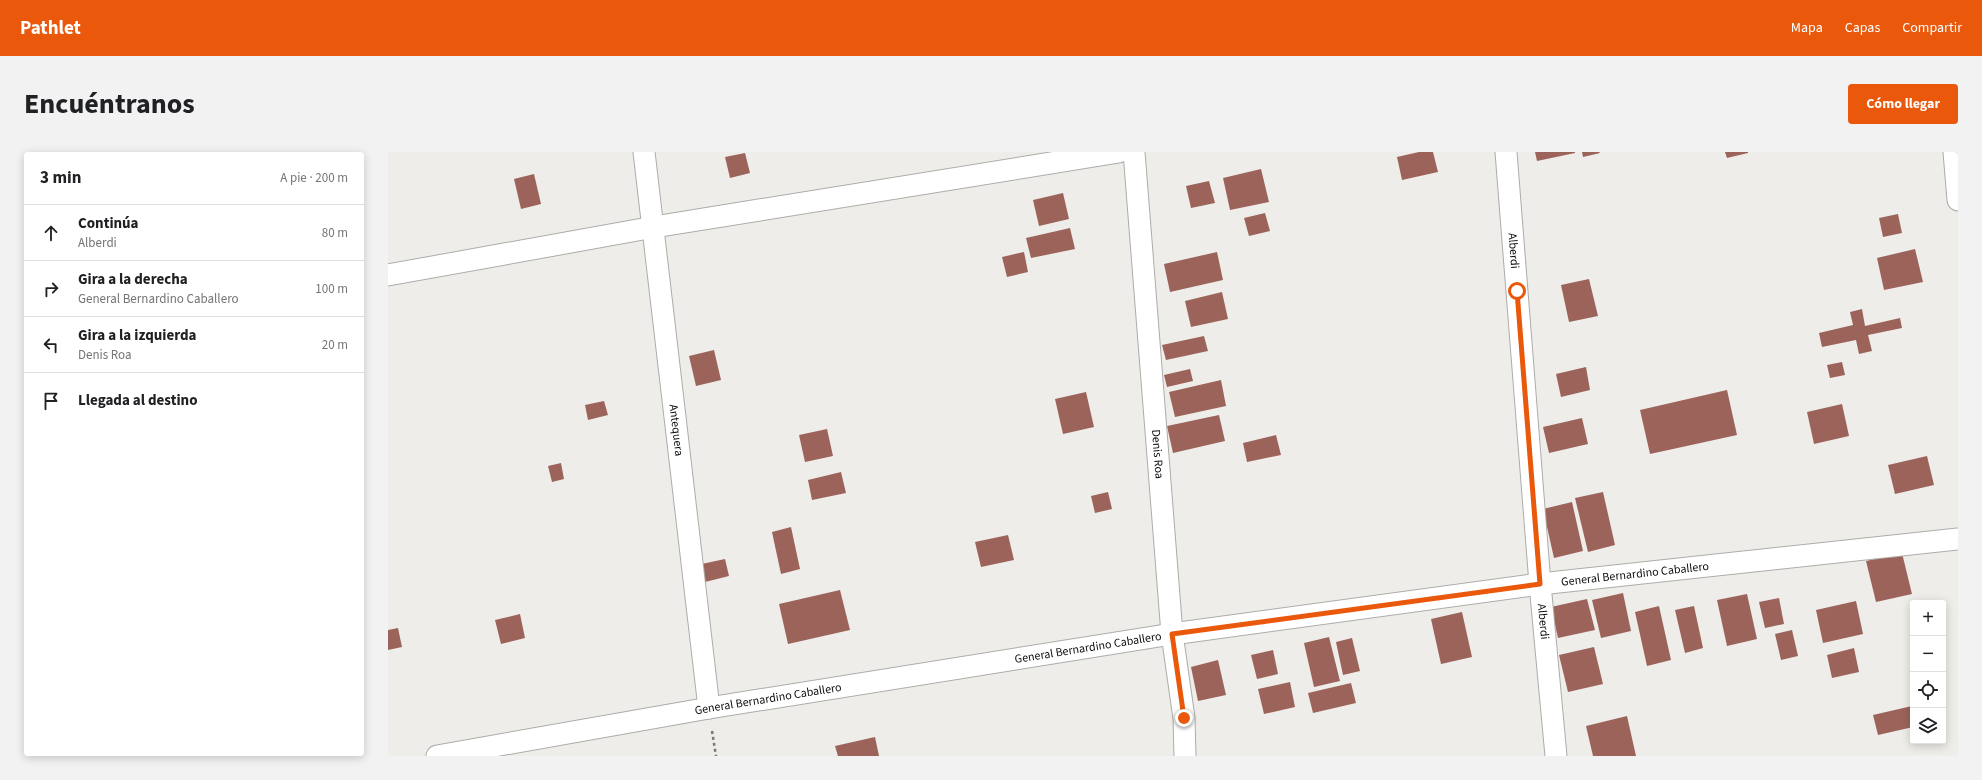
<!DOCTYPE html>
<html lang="es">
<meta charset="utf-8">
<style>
:root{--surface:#fff;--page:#f2f2f2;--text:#202124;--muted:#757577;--line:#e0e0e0;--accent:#ea580c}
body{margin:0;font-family:"Source Sans 3",sans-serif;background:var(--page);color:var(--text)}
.controls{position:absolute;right:12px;bottom:12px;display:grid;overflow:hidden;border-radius:4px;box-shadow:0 2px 10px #0003}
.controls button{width:36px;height:36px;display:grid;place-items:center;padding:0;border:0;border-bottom:1px solid var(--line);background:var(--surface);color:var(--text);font:20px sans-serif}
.stop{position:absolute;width:12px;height:12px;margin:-9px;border:3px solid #ea580c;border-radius:50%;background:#fff}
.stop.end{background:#ea580c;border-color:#fff;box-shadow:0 1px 4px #0008}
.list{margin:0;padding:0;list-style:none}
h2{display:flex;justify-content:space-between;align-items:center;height:52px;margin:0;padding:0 16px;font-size:17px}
h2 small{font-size:13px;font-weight:400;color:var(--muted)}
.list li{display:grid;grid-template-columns:26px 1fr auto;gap:12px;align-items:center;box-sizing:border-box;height:56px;padding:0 16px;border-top:1px solid var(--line)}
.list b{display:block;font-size:15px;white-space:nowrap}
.list p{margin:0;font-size:13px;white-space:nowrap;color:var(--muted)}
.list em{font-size:13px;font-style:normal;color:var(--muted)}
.icon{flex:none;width:22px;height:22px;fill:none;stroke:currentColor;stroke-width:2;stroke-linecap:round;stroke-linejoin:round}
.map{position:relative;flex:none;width:1570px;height:604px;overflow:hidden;border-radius:4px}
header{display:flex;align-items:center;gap:24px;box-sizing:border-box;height:56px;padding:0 20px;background:var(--accent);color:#fff}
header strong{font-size:19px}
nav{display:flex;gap:22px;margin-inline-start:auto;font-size:14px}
.intro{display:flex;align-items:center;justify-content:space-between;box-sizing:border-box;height:96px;padding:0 24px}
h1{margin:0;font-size:28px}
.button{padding:10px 18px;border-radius:4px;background:var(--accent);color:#fff;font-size:14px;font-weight:700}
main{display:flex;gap:24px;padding:0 24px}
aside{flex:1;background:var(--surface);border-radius:4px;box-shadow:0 2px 10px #0003}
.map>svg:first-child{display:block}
</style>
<header>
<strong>Pathlet</strong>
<nav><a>Mapa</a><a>Capas</a><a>Compartir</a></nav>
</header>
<div class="intro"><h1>Encuéntranos</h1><a class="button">Cómo llegar</a></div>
<main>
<aside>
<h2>3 min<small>A pie · 200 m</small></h2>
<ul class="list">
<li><svg class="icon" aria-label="ahead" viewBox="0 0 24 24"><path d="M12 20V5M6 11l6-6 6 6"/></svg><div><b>Continúa</b><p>Alberdi</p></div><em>80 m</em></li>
<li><svg class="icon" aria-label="right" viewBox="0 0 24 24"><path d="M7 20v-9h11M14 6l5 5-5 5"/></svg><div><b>Gira a la derecha</b><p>General Bernardino Caballero</p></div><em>100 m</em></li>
<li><svg class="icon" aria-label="left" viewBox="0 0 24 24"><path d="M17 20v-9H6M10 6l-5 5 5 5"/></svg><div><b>Gira a la izquierda</b><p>Denis Roa</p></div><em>20 m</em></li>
<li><svg class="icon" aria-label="arrive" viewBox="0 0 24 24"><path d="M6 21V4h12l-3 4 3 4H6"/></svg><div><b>Llegada al destino</b></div></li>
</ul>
</aside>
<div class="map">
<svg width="1570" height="604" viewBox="0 0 1570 604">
<rect width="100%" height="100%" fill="#eeedea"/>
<!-- building -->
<g fill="#9c635a">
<polygon points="1031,0 1045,0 1050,20 1014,28 1009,5"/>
<polygon points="1147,0 1187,0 1187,1 1149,9"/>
<polygon points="1194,0 1211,0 1212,1 1195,5"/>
<polygon points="1337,0 1360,0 1360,1 1339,6"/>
<polygon points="357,1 362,21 342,26 337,5"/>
<polygon points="873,17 881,50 842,58 835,26"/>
<polygon points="146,22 153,52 133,57 126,27"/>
<polygon points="821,29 827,51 803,56 798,34"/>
<polygon points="675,41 681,67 651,74 645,48"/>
<polygon points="877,61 882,79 861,84 856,66"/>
<polygon points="1510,62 1514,81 1495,85 1491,66"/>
<polygon points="682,76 687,97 643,106 638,86"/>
<polygon points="1527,97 1535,130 1496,138 1489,106"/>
<polygon points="636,100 640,120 619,125 614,105"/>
<polygon points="829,100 835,128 782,140 776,112"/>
<polygon points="1201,127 1210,164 1181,170 1173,133"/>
<polygon points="834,140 840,167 803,175 797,149"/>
<polygon points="1474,157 1477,174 1512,166 1514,176 1480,183 1484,199 1471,202 1468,188 1434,195 1431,181 1465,173 1462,160"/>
<polygon points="816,184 820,199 778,208 774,193"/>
<polygon points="326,198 333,228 308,234 301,204"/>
<polygon points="1454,210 1457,223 1442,226 1439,213"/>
<polygon points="1198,215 1202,238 1173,245 1168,222"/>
<polygon points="802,217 805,229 779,235 776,223"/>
<polygon points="833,228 838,254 787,265 781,240"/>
<polygon points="1339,238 1349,283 1262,302 1252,258"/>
<polygon points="698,240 706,275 675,282 667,247"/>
<polygon points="216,249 220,263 200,268 197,253"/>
<polygon points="1454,252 1461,284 1426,292 1419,260"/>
<polygon points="831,263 837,289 785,301 779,274"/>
<polygon points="1194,266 1200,292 1161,301 1155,275"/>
<polygon points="439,277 445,304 417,310 411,283"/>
<polygon points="888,283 893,303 859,310 855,291"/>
<polygon points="1539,304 1546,333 1507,342 1500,313"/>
<polygon points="173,311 176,327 164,330 160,314"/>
<polygon points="453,320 458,341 424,348 420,328"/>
<polygon points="720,340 724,357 707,361 703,344"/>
<polygon points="1215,340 1227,393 1200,400 1187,346"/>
<polygon points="1184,350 1195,399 1166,406 1155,357"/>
<polygon points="403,375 412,417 393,422 384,380"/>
<polygon points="620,383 626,408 593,415 587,390"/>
<polygon points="1514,401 1524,442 1488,450 1478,409"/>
<polygon points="337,407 341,424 313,431 309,413"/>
<polygon points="452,438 462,478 400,492 391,452"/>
<polygon points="1235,441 1243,479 1213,486 1204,448"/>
<polygon points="1359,442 1369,487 1339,494 1329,448"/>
<polygon points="1391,446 1396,472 1377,476 1371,450"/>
<polygon points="1199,447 1207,478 1170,486 1163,455"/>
<polygon points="1468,449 1475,482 1435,491 1428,458"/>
<polygon points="1271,454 1283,508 1259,514 1247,460"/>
<polygon points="1306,454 1315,496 1297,501 1287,458"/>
<polygon points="1074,460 1084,505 1053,512 1043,467"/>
<polygon points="132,462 137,486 113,492 107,468"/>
<polygon points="10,476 14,495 0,498 0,478"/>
<polygon points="1404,478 1410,504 1393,508 1387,482"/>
<polygon points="941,485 952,529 926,535 916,491"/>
<polygon points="964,486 972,519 955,523 948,490"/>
<polygon points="1206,495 1215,532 1180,540 1171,503"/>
<polygon points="1466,496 1471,520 1444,526 1439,503"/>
<polygon points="885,498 890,522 869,527 863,503"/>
<polygon points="830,508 838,543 810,549 803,515"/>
<polygon points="902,530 907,555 876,562 870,537"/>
<polygon points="963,531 968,551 925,561 920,541"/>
<polygon points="1524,554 1525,575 1490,583 1485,563"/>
<polygon points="1239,564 1248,604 1205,604 1198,574"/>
<polygon points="487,585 491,604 450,604 447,594"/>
</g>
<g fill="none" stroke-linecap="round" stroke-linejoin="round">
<defs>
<g id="minor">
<path id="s1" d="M256 0 321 556"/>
<path id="s2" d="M746 0 784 482 796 566 797 604"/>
<path id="s3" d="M1118 0 1152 432 1168 604"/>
<polyline points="1566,0 1570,48"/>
<polyline points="0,123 266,75 731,0"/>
<path id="s4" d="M49 604 321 556 784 482 1152 432 1570 387"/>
</g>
</defs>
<!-- minor casing -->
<use href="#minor" stroke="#adaca9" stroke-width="23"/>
<!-- path -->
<polyline stroke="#797876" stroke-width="2.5" stroke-dasharray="3 3" stroke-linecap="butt" points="324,579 328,604"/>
<!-- minor -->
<use href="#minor" stroke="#fff" stroke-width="21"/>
</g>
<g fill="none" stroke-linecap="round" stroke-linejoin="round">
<!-- route -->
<polyline stroke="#ea580c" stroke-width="5" points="796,566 784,482 1152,432 1129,139"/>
</g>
<g text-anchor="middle" stroke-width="4" stroke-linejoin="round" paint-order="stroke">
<!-- street labels -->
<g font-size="12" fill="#0c0c0b" stroke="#fcfaf7">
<text dy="4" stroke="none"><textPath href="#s3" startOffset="99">Alberdi</textPath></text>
<text dy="4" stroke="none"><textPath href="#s1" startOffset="280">Antequera</textPath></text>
<text dy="4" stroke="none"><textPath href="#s2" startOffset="303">Denis Roa</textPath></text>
<text dy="4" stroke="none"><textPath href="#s4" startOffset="1212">General Bernardino Caballero</textPath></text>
<text dy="4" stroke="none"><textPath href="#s3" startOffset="471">Alberdi</textPath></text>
<text dy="4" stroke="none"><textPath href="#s4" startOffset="660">General Bernardino Caballero</textPath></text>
<text dy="4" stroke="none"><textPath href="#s4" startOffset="336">General Bernardino Caballero</textPath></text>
</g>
</g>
</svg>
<div class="controls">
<button>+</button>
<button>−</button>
<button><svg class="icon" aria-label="locate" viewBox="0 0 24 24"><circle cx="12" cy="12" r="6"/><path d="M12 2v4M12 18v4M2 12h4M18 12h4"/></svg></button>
<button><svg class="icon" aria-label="layers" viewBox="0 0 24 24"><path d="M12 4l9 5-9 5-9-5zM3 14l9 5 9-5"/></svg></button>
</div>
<div class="stop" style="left:1129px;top:139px"></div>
<div class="stop end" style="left:796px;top:566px"></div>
</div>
</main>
